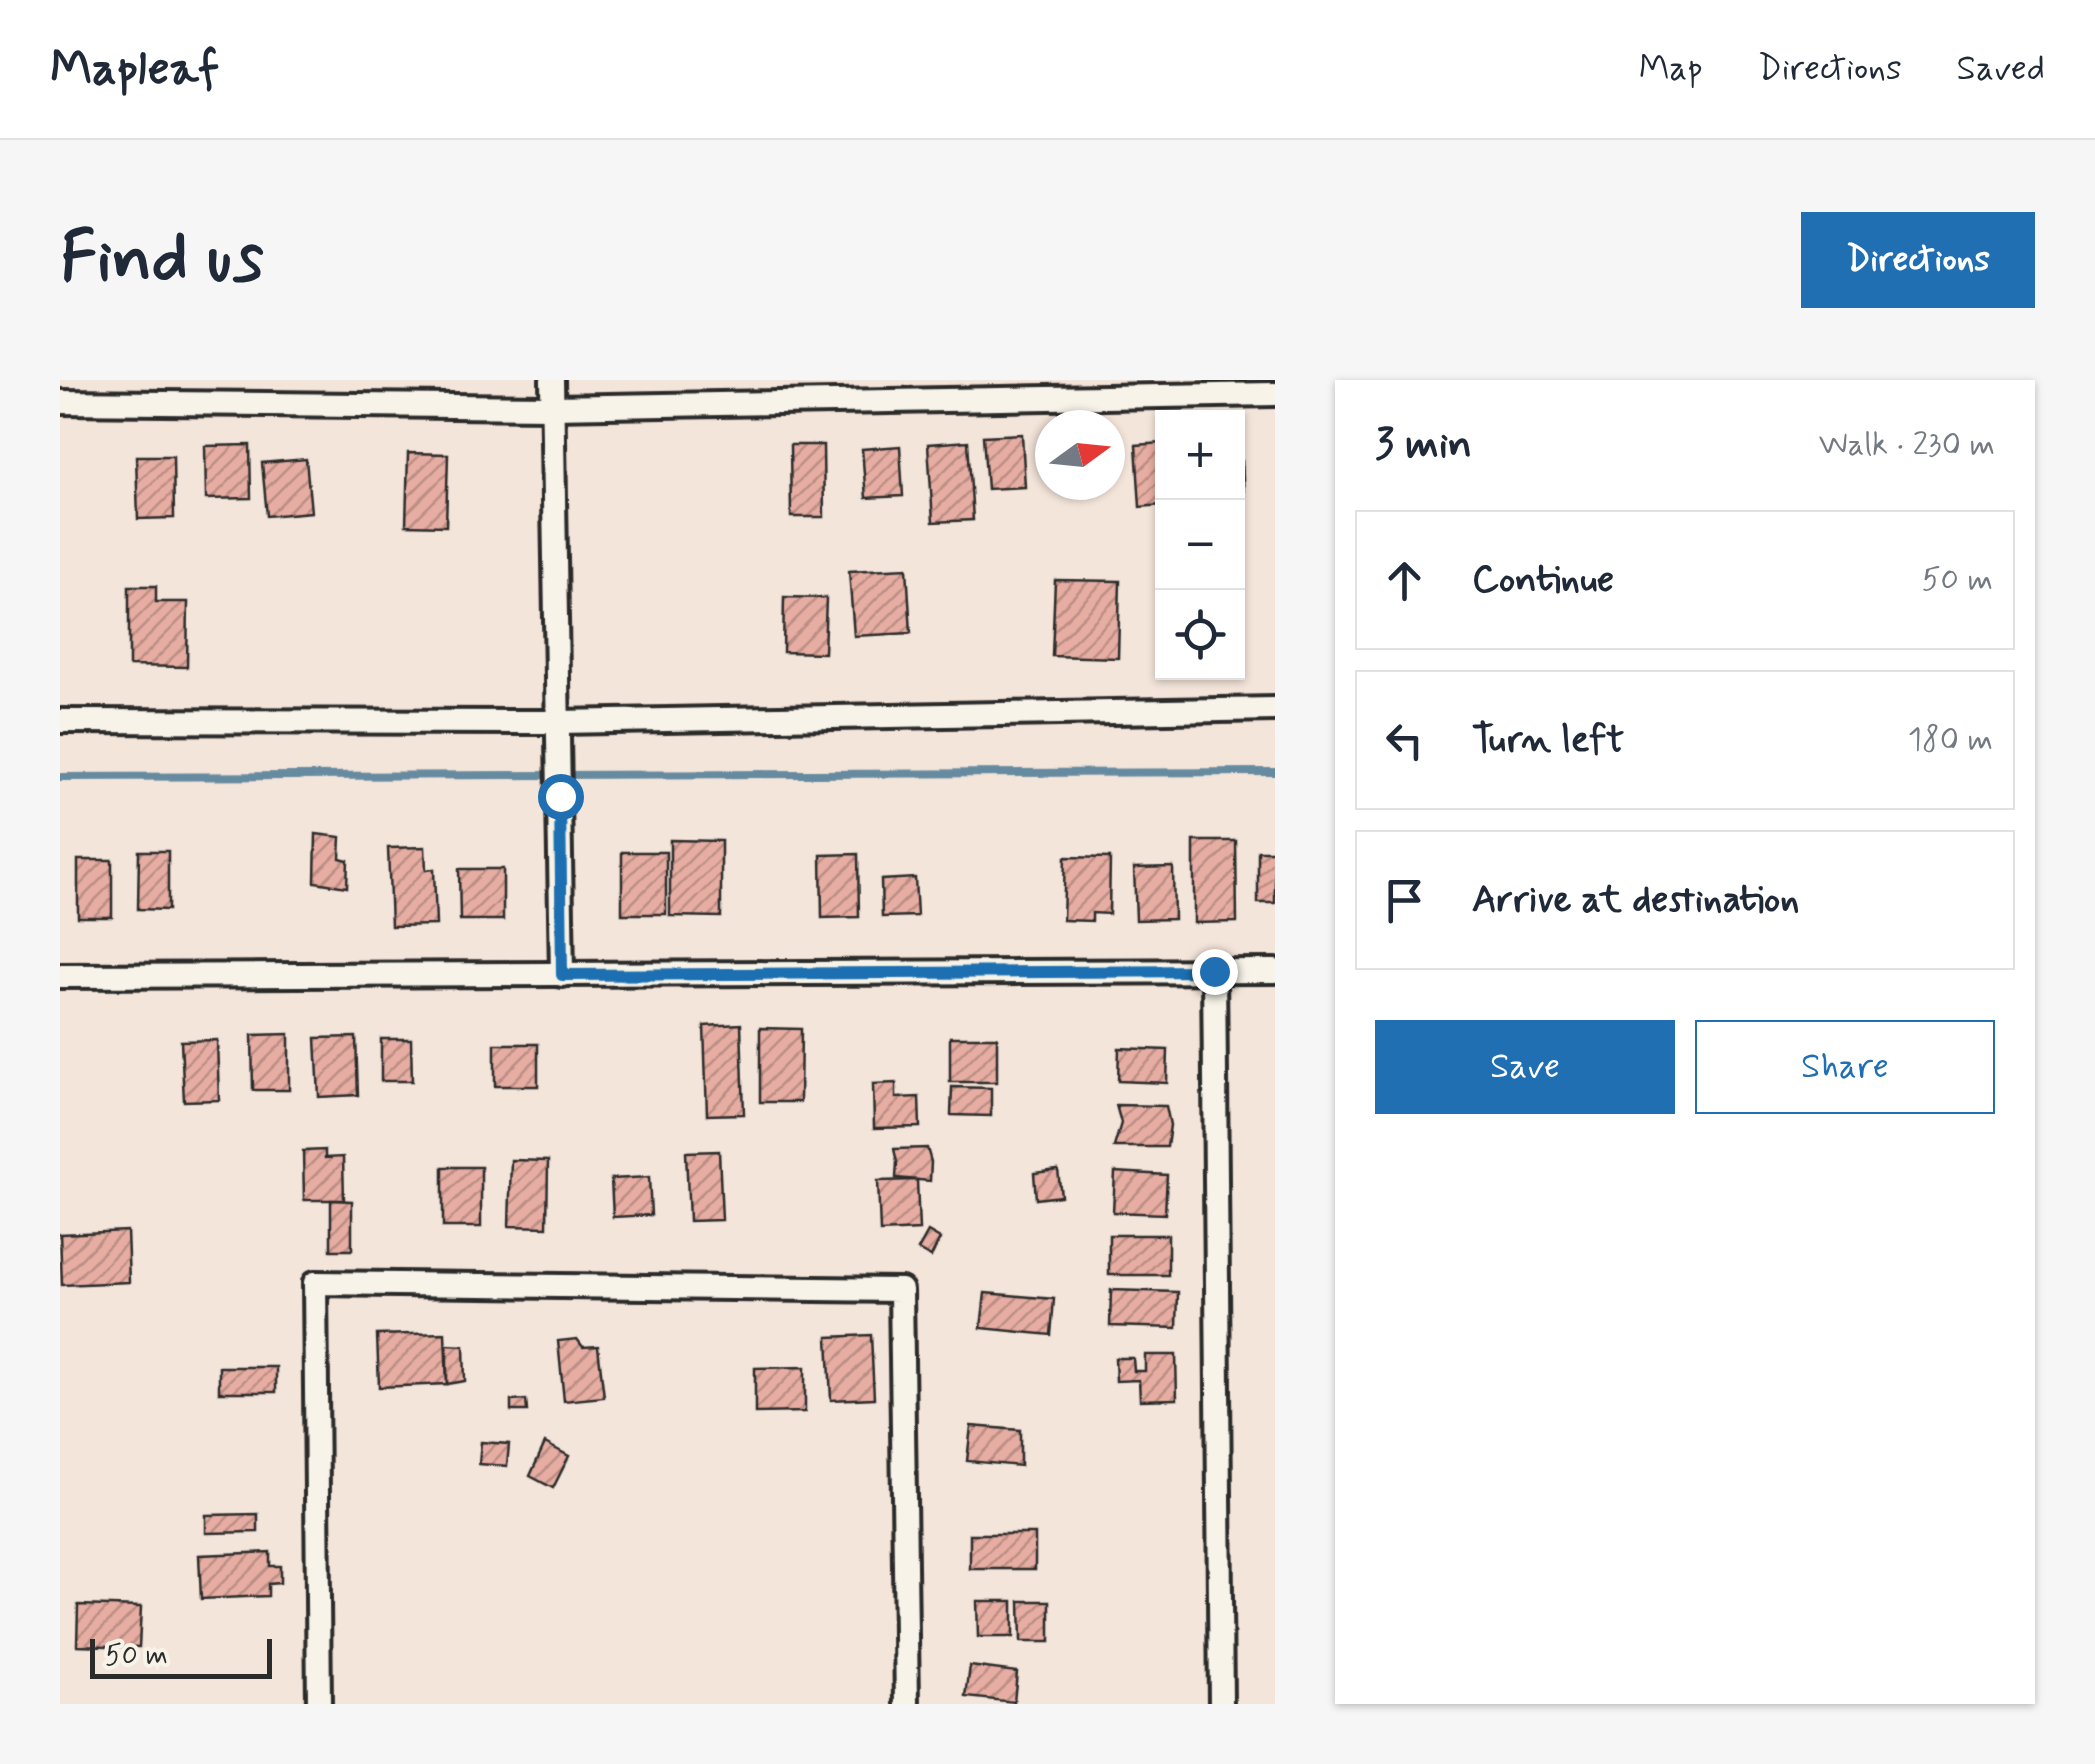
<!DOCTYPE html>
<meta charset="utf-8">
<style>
:root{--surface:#fff;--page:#f6f6f7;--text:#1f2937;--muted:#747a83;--line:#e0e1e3;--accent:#1f6fb2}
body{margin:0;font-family:Mynerve,sans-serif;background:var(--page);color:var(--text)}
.controls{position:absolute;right:30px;top:30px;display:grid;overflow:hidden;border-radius:0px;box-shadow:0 2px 8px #0004}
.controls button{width:90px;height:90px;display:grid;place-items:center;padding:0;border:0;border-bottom:2px solid var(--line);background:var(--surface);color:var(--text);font:50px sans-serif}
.compass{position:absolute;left:975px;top:30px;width:90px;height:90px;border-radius:50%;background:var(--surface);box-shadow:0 2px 8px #0004;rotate:75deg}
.scale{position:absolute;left:30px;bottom:25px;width:182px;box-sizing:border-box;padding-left:10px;border:5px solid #2b2b2b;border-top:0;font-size:28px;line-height:35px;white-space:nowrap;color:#2b2b2b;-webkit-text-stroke:8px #f7f3e8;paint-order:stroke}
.stop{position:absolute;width:30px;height:30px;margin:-22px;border:8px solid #1f6fb2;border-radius:50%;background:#fff}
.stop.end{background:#1f6fb2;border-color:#fff;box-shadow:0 2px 10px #0008}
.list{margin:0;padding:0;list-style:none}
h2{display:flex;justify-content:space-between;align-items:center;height:130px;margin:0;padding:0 40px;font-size:42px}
h2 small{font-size:32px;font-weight:400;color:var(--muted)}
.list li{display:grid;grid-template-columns:65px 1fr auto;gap:30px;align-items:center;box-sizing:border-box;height:140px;margin:0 20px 20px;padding:0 20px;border:2px solid var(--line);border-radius:0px}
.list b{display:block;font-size:38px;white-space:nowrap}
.list em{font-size:32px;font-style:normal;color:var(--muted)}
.actions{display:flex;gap:20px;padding:30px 40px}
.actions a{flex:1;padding:22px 0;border:2px solid var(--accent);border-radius:0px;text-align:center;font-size:35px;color:var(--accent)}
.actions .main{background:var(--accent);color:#fff}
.icon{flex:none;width:55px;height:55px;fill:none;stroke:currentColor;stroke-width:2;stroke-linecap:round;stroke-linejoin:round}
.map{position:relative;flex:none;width:1215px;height:1324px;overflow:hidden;border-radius:0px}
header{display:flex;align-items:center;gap:60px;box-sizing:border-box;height:140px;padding:0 50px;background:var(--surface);border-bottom:2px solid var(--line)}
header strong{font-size:48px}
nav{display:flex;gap:55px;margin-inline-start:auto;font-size:35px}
.intro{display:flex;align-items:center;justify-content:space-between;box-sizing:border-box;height:240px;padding:0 60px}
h1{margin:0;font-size:70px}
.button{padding:25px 45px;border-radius:0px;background:var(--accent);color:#fff;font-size:35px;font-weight:700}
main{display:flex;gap:60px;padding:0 60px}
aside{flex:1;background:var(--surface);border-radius:0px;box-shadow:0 2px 8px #0004}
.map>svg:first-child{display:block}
</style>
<header>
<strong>Mapleaf</strong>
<nav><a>Map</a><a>Directions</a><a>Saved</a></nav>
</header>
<div class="intro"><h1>Find us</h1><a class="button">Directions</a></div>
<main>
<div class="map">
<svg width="1215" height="1324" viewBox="0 0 1215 1324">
<defs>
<pattern id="building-hatch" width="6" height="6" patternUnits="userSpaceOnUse" patternTransform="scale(2.5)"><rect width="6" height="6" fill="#e7ada2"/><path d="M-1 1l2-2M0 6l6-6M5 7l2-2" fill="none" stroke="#bb8d84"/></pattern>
</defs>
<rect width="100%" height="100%" fill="#f4e5da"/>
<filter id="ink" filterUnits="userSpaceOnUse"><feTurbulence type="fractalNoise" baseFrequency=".01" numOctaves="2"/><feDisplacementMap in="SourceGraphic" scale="20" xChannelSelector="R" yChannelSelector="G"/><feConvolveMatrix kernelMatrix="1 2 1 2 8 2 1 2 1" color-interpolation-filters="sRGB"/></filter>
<g filter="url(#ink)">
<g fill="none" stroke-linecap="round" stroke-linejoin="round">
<!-- stream -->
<polyline stroke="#668ba0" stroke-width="8" points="0,397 1215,392"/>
</g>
<!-- building -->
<g fill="url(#building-hatch)" stroke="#2b2b2b" stroke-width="2.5">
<polygon points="962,54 965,107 927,109 923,56"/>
<polygon points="908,61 913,140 873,142 868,64"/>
<polygon points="1102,63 1102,125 1080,127 1076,65"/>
<polygon points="190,65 191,118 146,119 145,66"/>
<polygon points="730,65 763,65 764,137 731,137"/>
<polygon points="840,66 843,116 806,118 802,69"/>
<polygon points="348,73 388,74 386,146 346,145"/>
<polygon points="76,76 113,76 114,138 78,139"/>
<polygon points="246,79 251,132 207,136 202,83"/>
<polygon points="1178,81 1182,81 1185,136 1178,137"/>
<polygon points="847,188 851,253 794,256 789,191"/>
<polygon points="995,200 1060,201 1058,278 992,276"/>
<polygon points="69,206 96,206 96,222 128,222 127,287 69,286"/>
<polygon points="724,217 766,218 764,273 723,272"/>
<polygon points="256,454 281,457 280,478 288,480 287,507 255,502"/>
<polygon points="610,460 661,461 661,537 610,536"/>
<polygon points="1134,461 1176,461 1177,542 1134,543"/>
<polygon points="365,467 366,490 374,489 376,545 331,546 328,468"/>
<polygon points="79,471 108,471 108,530 78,529"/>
<rect x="1198" y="471" width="17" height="52"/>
<rect x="562" y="472" width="44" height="62"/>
<polygon points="798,474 799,537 762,538 761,475"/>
<polygon points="1005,477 1050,478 1049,534 1032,533 1032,541 1003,540"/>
<rect x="18" y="480" width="34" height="57"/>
<polygon points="1113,487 1114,539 1076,540 1074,488"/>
<polygon points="399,489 443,489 443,540 400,540"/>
<polygon points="855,498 857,536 822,537 821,500"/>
<polygon points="681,644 684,734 647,735 644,646"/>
<polygon points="700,648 741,649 740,722 700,722"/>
<polygon points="229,654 229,710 193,710 192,655"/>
<polygon points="296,657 298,715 259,717 256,658"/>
<rect x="890" y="657" width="47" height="45"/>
<polygon points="321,659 351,659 352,701 321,701"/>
<polygon points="157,660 159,720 124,721 121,661"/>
<rect x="435" y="664" width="43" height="42"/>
<polygon points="1059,668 1108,670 1107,703 1058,701"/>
<polygon points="836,703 836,718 859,717 860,747 814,748 813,704"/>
<polygon points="892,707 931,708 931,736 891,735"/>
<polygon points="1056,725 1106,726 1110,745 1107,767 1054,767 1061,743"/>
<polygon points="867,768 871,782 870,801 836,798 837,782 834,769"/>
<polygon points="265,770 265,778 283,777 284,820 244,820 243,771"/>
<polygon points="659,771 662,840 629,841 626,772"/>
<polygon points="451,780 488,781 487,847 449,846"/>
<rect x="383" y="787" width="38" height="60"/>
<polygon points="998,790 1001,816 976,819 974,793"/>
<polygon points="1055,792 1107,795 1105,834 1053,832"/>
<polygon points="589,797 591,835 553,837 551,799"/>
<polygon points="857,800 859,850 820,852 818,801"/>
<polygon points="271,820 292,821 292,870 271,870"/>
<polygon points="67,851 69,902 2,905 0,854"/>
<polygon points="868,852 880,859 871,877 858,870"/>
<rect x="1049" y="855" width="59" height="40"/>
<polygon points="1051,910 1118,912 1117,948 1050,946"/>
<polygon points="925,913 994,919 991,955 921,948"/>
<polygon points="385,953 387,1004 319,1007 317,955"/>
<polygon points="811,955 814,1018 771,1020 768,957"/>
<polygon points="517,959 523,967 538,966 544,1017 504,1021 498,961"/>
<polygon points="387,965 404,966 405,1001 387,1004"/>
<polygon points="1085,975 1116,975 1117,1019 1080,1020 1079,1000 1056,1001 1055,978 1073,978 1074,991 1085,991"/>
<rect x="159" y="987" width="57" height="25"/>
<polygon points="745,987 745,1032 695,1033 695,988"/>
<polygon points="466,1020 467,1031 451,1031 451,1021"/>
<polygon points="911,1046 960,1050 960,1086 907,1081"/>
<polygon points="421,1062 449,1064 447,1086 419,1084"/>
<polygon points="485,1063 509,1076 493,1108 470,1096"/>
<polygon points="198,1134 198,1152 146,1153 146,1135"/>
<rect x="910" y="1154" width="65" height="35"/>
<polygon points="210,1172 210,1186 220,1186 220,1203 208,1204 208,1216 141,1219 139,1175"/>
<polygon points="917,1221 953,1221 953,1257 918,1257"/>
<polygon points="960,1221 990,1221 990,1262 961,1262"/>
<polygon points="18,1225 81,1227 79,1267 17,1265"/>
<polygon points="910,1286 957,1292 954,1322 906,1317"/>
</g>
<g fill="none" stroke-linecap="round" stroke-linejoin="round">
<defs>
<g id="street">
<polyline points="492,0 502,595"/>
<polyline points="0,22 492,27 1215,14"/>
<polyline points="0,341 499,342 1215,329"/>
<polyline points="1154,591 1161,1324"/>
<polyline points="0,596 1215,591"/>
<polyline points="259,1324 255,903 841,910 847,1324"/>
</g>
</defs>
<!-- street casing -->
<use href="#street" stroke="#2b2b2b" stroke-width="30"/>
<!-- street -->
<use href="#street" stroke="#f7f3e8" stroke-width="22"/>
</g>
</g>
<g fill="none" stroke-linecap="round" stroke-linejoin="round" filter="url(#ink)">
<!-- route -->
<polyline stroke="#1f6fb2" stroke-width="12" points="500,416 502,595 1154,591"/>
</g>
</svg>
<div class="controls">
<button>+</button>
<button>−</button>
<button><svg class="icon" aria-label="locate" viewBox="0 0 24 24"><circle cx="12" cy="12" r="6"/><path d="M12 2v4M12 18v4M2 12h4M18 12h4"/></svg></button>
</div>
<svg class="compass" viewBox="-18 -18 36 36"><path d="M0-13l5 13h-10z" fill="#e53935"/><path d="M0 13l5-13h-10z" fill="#747a83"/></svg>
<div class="scale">50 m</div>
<div class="stop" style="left:500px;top:416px"></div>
<div class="stop end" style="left:1154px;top:591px"></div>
</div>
<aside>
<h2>3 min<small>Walk · 230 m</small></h2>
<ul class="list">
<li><svg class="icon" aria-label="ahead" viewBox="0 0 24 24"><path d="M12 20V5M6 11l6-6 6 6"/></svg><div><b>Continue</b></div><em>50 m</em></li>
<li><svg class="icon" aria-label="left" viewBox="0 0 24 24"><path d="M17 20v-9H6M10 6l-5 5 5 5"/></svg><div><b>Turn left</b></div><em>180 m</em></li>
<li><svg class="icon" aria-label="arrive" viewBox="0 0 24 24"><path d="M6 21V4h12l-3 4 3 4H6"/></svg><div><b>Arrive at destination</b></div></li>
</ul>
<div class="actions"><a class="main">Save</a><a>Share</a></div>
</aside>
</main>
